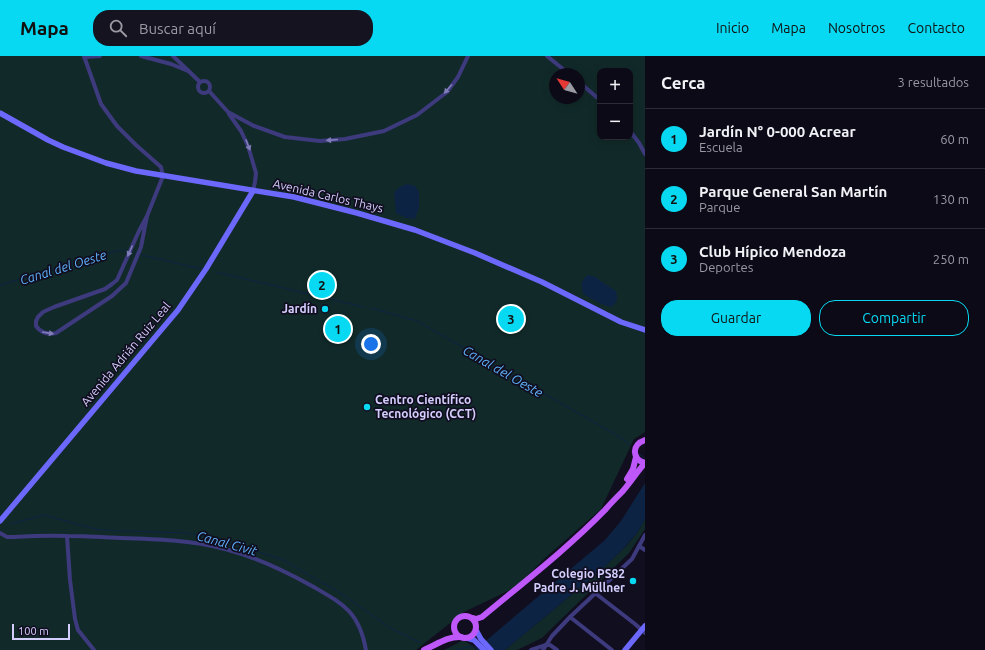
<!DOCTYPE html>
<html lang="es">
<meta charset="utf-8">
<style>
:root{--surface:#0d0a18;--page:#161321;--text:#f1f3f6;--muted:#9a9aa2;--line:#2d2b37;--accent:#06d9f1}
body{margin:0;font-family:Ubuntu,sans-serif;background:var(--page);color:var(--text)}
.controls{position:absolute;right:12px;top:12px;display:grid;overflow:hidden;border-radius:8px;box-shadow:0 2px 10px #0003}
.controls button{width:36px;height:36px;display:grid;place-items:center;padding:0;border:0;border-bottom:1px solid var(--line);background:var(--surface);color:var(--text);font:20px sans-serif}
.compass{position:absolute;left:549px;top:12px;width:36px;height:36px;border-radius:50%;background:var(--surface);box-shadow:0 2px 10px #0003;rotate:306deg}
.scale{position:absolute;left:12px;bottom:10px;width:58px;box-sizing:border-box;padding-left:4px;border:2px solid #d4cefe;border-top:0;font-size:11px;line-height:14px;white-space:nowrap;color:#d4cefe;-webkit-text-stroke:3px #110e20;paint-order:stroke}
.you{position:absolute;left:371px;top:288px;width:14px;height:14px;margin:-10px;border:3px solid #fff;border-radius:50%;background:#1a73e8;box-shadow:0 0 0 6px #1a73e833}
.badge{display:grid;place-items:center;width:26px;height:26px;border-radius:50%;background:var(--accent);color:#111;font-size:13px;font-weight:700}
.pin{position:absolute;translate:-50% -50%;border:2px solid #fff;box-shadow:0 1px 4px #0006}
.list{margin:0;padding:0;list-style:none}
h2{display:flex;justify-content:space-between;align-items:center;height:52px;margin:0;padding:0 16px;font-size:17px}
h2 small{font-size:13px;font-weight:400;color:var(--muted)}
.list li{display:grid;grid-template-columns:26px 1fr auto;gap:12px;align-items:center;box-sizing:border-box;height:60px;padding:0 16px;border-top:1px solid var(--line)}
.list b{display:block;font-size:15px;white-space:nowrap}
.list p{margin:0;font-size:13px;white-space:nowrap;color:var(--muted)}
.list em{font-size:13px;font-style:normal;color:var(--muted)}
.actions{display:flex;gap:8px;padding:12px 16px}
.actions a{flex:1;padding:9px 0;border:1px solid var(--accent);border-radius:16px;text-align:center;font-size:14px;color:var(--accent)}
.actions .main{background:var(--accent);color:#111}
.icon{flex:none;width:22px;height:22px;fill:none;stroke:currentColor;stroke-width:2;stroke-linecap:round;stroke-linejoin:round}
.map{position:relative;flex:none;width:645px;height:594px;overflow:hidden}
header{display:flex;align-items:center;gap:24px;box-sizing:border-box;height:56px;padding:0 20px;background:var(--accent);color:#111}
header strong{font-size:19px}
nav{display:flex;gap:22px;margin-inline-start:auto;font-size:14px}
.search{width:280px;height:36px;background:var(--page);display:flex;align-items:center;gap:10px;box-sizing:border-box;padding:0 14px;border-radius:16px;color:var(--muted);font-size:15px}
main{display:flex}
aside{flex:1;background:var(--surface)}
.map>svg:first-child{display:block}
</style>
<header>
<strong>Mapa</strong>
<div class="search"><svg class="icon" aria-label="search" viewBox="0 0 24 24"><circle cx="10" cy="10" r="6"/><path d="M15 15l6 6"/></svg>Buscar aquí</div>
<nav><a>Inicio</a><a>Mapa</a><a>Nosotros</a><a>Contacto</a></nav>
</header>
<main>
<div class="map">
<svg width="645" height="594" viewBox="0 0 645 594">
<rect width="100%" height="100%" fill="#110e20"/>
<!-- green -->
<g fill="#112a29" fill-rule="evenodd">
<path d="M0 0H645V376L634 383 601 453 545 502 516 531 464 556 416 594H0ZM600 15H630V81H600ZM555 18H579V42H555Z"/>
<polygon points="645,463 645,473 629,497 542,582 517,594 505,594 600,515 627,489 637,477"/>
<polygon points="464,584 476,593 475,594 444,594"/>
</g>
<!-- water -->
<g fill="#0d2344">
<polygon points="407,128 415,130 419,136 419,152 415,163 406,162 396,157 394,136 400,131"/>
<path d="M588 219 596 221 599 224 616 235C618 243 618 246 611 251L601 248 583 238C581 229 580 225 588 219Z"/>
<polygon points="645,427 645,463 637,477 623,493 600,515 505,594 475,594 605,484 621,465"/>
</g>
<g fill="none" stroke-linecap="round" stroke-linejoin="round">
<!-- stream -->
<g stroke="#0d2344" stroke-width="1">
<polyline points="133,197 135,197"/>
<polyline points="141,199 202,213"/>
<polyline points="216,216 364,251"/>
<polyline points="0,229 120,194 126,195"/>
<polyline points="371,252 417,265 613,377 630,388"/>
<polyline points="639,398 644,402"/>
<polyline points="10,468 44,459 99,474 185,477 217,482 283,504 342,538 390,572 421,587"/>
<polyline points="455,594 473,590 477,592"/>
</g>
<!-- street -->
<g stroke="#3d3a7e" stroke-width="4">
<path d="M84 0 101 48 117 70 136 89 161 111 163 120 147 160 141 191 126 227 112 240 56 277C47 279 41 277 36 270V265L38 261 43 256 54 251 105 233 112 228 117 224 139 175 147 160"/>
<polyline points="141,0 171,8 188,15"/>
<polyline points="173,0 200,26"/>
<polyline points="547,0 569,18"/>
<polyline points="84,1 100,0"/>
<circle cx="204" cy="31" r="6"/>
<polyline points="579,26 600,44"/>
<polyline points="209,35 228,56 254,70 285,81 320,85 345,83 384,75 417,59 447,36 458,21 468,0"/>
<polyline points="229,58 241,75 248,90 256,117 255,126 253,135"/>
<polyline points="630,75 639,87 645,98"/>
<path d="M0 477 7 481H13C31 480 50 479 68 480 85 480 102 481 120 482 155 483 191 484 225 493 256 501 285 515 312 530 343 548 359 555 366 594"/>
<polyline points="67,480 70,524 75,563 78,574 94,594"/>
<polyline points="639,490 645,494"/>
<polyline points="595,537 635,568 645,577"/>
<polyline points="570,561 612,594"/>
<polyline points="546,589 550,589 557,594"/>
<polyline points="531,594 546,589"/>
<polyline points="543,594 552,580 570,561 632,503 645,479"/>
</g>
<!-- secondary -->
<g stroke="#6c68fb" stroke-width="5.5">
<polyline points="0,57 48,84 63,91 106,107 136,115 294,141 357,157 415,174 475,197 542,226 621,266 645,274"/>
<polyline points="0,465 178,254 206,213 253,135"/>
<polyline points="476,574 481,583 491,594"/>
<polyline points="467,582 474,584 484,594"/>
<polyline points="625,594 645,570"/>
</g>
<!-- primary -->
<g stroke="#be58fb" stroke-width="6">
<path d="M645 384C632 388 631 403 645 407"/>
<polyline points="627,423 633,413 636,401"/>
<circle cx="465" cy="571" r="11"/>
<path d="M473 562 476 563 482 561C524 526 567 493 605 454 610 448 616 442 622 436 630 427 637 416 645 407"/>
<path d="M424 594C436 589 448 580 461 581"/>
</g>
</g>
<!-- one-way arrows -->
<defs><path id="oneway-solid" d="M-6-.8H1V-3.2L6.5 0L1 3.2V.8H-6Z"/></defs>
<g fill="#817db8">
<use href="#oneway-solid" transform="translate(448 33) rotate(131)"/>
<use href="#oneway-solid" transform="translate(332 84) rotate(175)"/>
<use href="#oneway-solid" transform="translate(248 89) rotate(69)"/>
<use href="#oneway-solid" transform="translate(130 195) rotate(114)"/>
<use href="#oneway-solid" transform="translate(48 277) rotate(9)"/>
</g>
<!-- markers -->
<g fill="#06d9f1" stroke="#110e20" stroke-width="1.5">
<circle cx="325" cy="253" r="4"/>
<circle cx="367" cy="351" r="4"/>
<circle cx="633" cy="525" r="4"/>
</g>
<g text-anchor="middle" stroke-width="3.5" stroke-linejoin="round" paint-order="stroke">
<!-- street labels -->
<g font-size="12" fill="#d4cefe" stroke="#110e20">
<text transform="translate(328 140) rotate(13)" y="4">Avenida Carlos Thays</text>
<text transform="translate(126 298) rotate(-50)" y="4">Avenida Adrián Ruiz Leal</text>
</g>
<!-- poi labels -->
<g font-size="12" font-weight="bold" fill="#d4cefe" stroke="#110e20" text-anchor="end">
<text x="317" y="257">Jardín</text>
<text x="375" y="348" text-anchor="start">Centro Científico<tspan x="375" dy="14">Tecnológico (CCT)</tspan></text>
<text x="625" y="522">Colegio PS82<tspan x="625" dy="14">Padre J. Müllner</tspan></text>
</g>
<!-- water labels -->
<g font-size="13" font-style="italic" fill="#5fb2fb" stroke="#110e20">
<text transform="translate(63 211) rotate(-17)" y="5">Canal del Oeste</text>
<text transform="translate(503 315) rotate(30)" y="5">Canal del Oeste</text>
<text transform="translate(227 487) rotate(15)" y="5">Canal Civit</text>
</g>
</g>
</svg>
<div class="controls">
<button>+</button>
<button>−</button>
</div>
<svg class="compass" viewBox="-18 -18 36 36"><path d="M0-13l5 13h-10z" fill="#e53935"/><path d="M0 13l5-13h-10z" fill="#9a9aa2"/></svg>
<div class="scale">100 m</div>
<div class="you"></div>
<div class="pin badge" style="left:338px;top:273px">1</div>
<div class="pin badge" style="left:322px;top:229px">2</div>
<div class="pin badge" style="left:511px;top:263px">3</div>
</div>
<aside>
<h2>Cerca<small>3 resultados</small></h2>
<ul class="list">
<li><span class="badge">1</span><div><b>Jardín N° 0-000 Acrear</b><p>Escuela</p></div><em>60 m</em></li>
<li><span class="badge">2</span><div><b>Parque General San Martín</b><p>Parque</p></div><em>130 m</em></li>
<li><span class="badge">3</span><div><b>Club Hípico Mendoza</b><p>Deportes</p></div><em>250 m</em></li>
</ul>
<div class="actions"><a class="main">Guardar</a><a>Compartir</a></div>
</aside>
</main>
